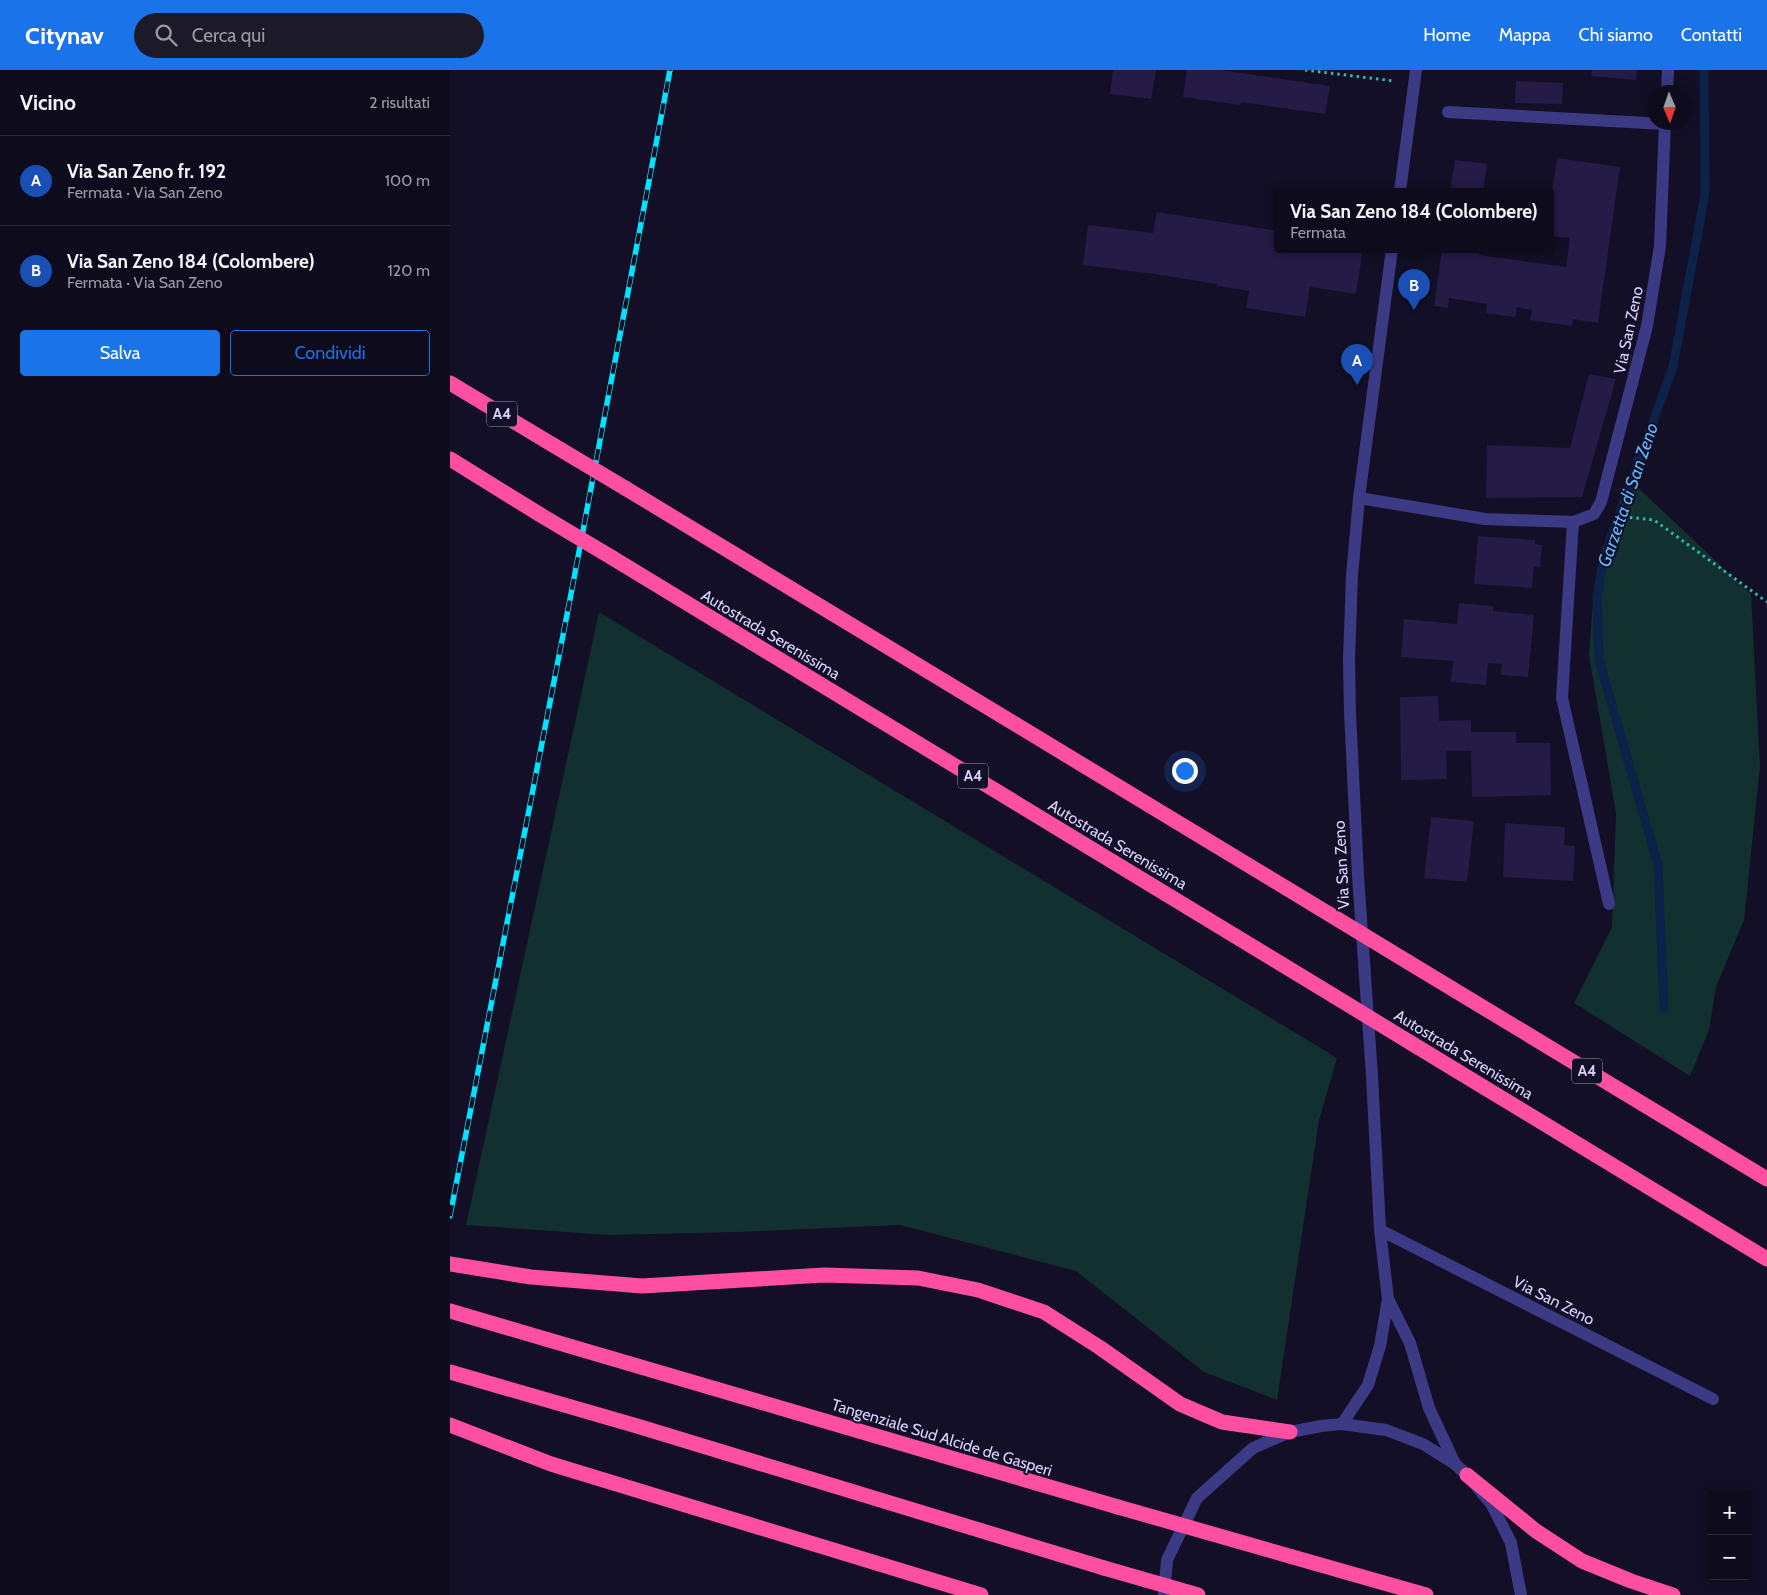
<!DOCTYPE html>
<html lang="it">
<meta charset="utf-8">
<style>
:root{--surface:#0e0b1c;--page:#1c1929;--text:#f1f3f6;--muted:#9b9ba3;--line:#2e2b3b;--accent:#1a73e8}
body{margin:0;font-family:Cabin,sans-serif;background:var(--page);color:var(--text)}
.controls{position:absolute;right:15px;bottom:15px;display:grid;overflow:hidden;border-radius:5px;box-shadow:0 2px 12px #0003}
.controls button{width:45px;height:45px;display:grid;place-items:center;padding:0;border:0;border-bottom:1px solid var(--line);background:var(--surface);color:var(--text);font:25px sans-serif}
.compass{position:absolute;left:1197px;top:15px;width:45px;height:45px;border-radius:50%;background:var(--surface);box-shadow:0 2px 12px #0003;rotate:178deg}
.you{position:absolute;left:734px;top:700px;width:18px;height:18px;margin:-12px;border:4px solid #fff;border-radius:50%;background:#1a73e8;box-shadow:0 0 0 8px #1a73e833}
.badge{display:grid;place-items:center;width:32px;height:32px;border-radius:50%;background:var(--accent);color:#fff;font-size:16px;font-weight:700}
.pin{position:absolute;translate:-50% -41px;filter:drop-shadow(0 1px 2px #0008)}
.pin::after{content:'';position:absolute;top:26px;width:18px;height:15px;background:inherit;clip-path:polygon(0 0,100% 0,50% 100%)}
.popup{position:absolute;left:824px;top:118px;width:280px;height:65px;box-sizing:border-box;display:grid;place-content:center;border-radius:5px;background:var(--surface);filter:drop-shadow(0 1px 4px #0005);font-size:16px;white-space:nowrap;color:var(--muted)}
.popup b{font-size:19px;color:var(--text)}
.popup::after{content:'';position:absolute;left:50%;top:100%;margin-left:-10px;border:10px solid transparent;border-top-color:var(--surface)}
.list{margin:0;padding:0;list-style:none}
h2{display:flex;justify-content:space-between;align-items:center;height:65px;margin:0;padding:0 20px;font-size:21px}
h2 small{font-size:16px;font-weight:400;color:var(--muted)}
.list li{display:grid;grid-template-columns:32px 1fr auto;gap:15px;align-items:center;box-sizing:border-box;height:90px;padding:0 20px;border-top:1px solid var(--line)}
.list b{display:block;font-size:19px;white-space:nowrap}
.list p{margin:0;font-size:16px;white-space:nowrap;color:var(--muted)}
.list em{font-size:16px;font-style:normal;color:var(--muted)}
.actions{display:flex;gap:10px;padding:15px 20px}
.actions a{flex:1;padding:11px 0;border:1px solid var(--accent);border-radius:5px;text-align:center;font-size:18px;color:var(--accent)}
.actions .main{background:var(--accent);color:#fff}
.icon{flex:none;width:28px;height:28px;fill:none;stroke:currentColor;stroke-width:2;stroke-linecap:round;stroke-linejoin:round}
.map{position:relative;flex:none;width:1317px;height:1525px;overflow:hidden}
header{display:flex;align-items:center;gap:30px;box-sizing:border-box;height:70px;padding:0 25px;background:var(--accent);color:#fff}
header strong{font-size:24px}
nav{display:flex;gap:28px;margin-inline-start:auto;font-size:18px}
.search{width:350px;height:45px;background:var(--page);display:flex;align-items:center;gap:12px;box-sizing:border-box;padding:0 18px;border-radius:28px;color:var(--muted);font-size:19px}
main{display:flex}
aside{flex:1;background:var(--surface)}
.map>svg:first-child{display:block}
</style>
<header>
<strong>Citynav</strong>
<div class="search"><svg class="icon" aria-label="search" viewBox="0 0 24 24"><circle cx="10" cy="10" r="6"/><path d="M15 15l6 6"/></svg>Cerca qui</div>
<nav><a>Home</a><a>Mappa</a><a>Chi siamo</a><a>Contatti</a></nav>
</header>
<main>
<aside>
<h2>Vicino<small>2 risultati</small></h2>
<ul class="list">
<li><span class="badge" style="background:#1a4fb4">A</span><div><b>Via San Zeno fr. 192</b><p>Fermata · Via San Zeno</p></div><em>100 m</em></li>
<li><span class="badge" style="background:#1a4fb4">B</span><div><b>Via San Zeno 184 (Colombere)</b><p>Fermata · Via San Zeno</p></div><em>120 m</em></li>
</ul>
<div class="actions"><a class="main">Salva</a><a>Condividi</a></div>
</aside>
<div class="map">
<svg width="1317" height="1525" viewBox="0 0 1317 1525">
<rect width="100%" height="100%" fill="#130f26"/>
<!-- green -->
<g fill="#12302f">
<polygon points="1184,414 1301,524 1310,697 1294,850 1266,917 1259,960 1240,1006 1124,933 1162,857 1166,743 1139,585 1144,517"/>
<polygon points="149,542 887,988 869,1050 827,1330 754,1302 626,1201 450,1155 288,1162 159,1165 16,1155"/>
</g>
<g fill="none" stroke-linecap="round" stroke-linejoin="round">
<!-- stream -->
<polyline stroke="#0c2248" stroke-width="9" points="1214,938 1208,795 1149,590 1147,528 1153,489 1223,297 1255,124 1254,0"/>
</g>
<!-- building -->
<g fill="#241b47">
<polygon points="663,0 706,0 701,29 660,24"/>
<polygon points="737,0 770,0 880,16 875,44 791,32 790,35 733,27"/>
<polygon points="1142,0 1187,0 1186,10 1141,6"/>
<polygon points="1066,11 1113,13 1112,34 1065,33"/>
<polygon points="1107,88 1170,97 1148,253 1123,249 1122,256 1080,250 1082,240 1067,237 1065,247 1036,243 1037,234 999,228 998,238 984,236 992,179 1030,179 1029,185 1116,197 1120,168 1100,166 1100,134"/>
<polygon points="1005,90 1037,94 1033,121 1000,121"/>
<polygon points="707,142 828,161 828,179 913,179 906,224 860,217 855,247 796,238 799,221 767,216 767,214 704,204 633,195 638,155 703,163"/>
<polygon points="1139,304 1166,309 1132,427 1036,428 1037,375 1120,378"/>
<polygon points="1028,466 1085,470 1085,474 1092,475 1090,497 1084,496 1082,518 1024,514"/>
<polygon points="1009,533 1043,536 1043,541 1084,545 1078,607 1051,605 1052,594 1038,593 1036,615 1001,612 1003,591 951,587 954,549 1007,554"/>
<polygon points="988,626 989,651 1021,650 1021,662 1066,662 1066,673 1100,673 1101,725 1022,727 1021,681 996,681 997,709 951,710 950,627"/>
<polygon points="981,747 1024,751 1017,812 974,808"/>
<polygon points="1055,753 1115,757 1114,775 1125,776 1123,811 1053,807"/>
</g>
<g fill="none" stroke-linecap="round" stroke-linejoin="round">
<!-- path -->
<g stroke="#2fb8b0" stroke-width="3" stroke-dasharray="2.5 4" stroke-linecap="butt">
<polyline points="855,0 944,11"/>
<polyline points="1167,446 1204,450 1317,532"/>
</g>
<!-- minor -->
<g stroke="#3d3a85" stroke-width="12">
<polyline points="1217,22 1218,0"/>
<polyline points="998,42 1215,54"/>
<polyline points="950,121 966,0"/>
<polyline points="909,428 1035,449 1123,452 1144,444 1151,432 1197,256 1210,176 1215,52"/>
<polyline points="1123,452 1112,628 1159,834"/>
<polyline points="930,1160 1263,1329"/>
<polyline points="938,1229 960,1273 979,1338 1005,1394"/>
<polyline points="892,1354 918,1315 930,1276 938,1229 930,1160 922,1006 908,806 900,642 899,590 902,506 909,428 942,179"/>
<polyline points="714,1525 717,1490 747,1428 803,1378 840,1362 871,1356 892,1354 936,1360 973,1374 1005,1394 1017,1405 1042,1435 1061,1473 1071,1525"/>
</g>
<!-- highway -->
<g stroke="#ff4fa3" stroke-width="15">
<polyline points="0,313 103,375"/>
<polyline points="0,389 89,444"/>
<polyline points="175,418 879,844"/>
<polyline points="161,487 884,926"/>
<polyline points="958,892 1317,1109"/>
<polyline points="961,973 1317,1189"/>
<polyline points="0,1194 81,1207 192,1216 374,1205 468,1208 528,1220 594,1242 649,1277 730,1334 772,1352 840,1362"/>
<path d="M0 1241C223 1305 445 1373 668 1437"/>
<polyline points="0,1302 187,1356 654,1498"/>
<polyline points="0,1355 101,1394 531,1525"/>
<polyline points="1017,1405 1086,1461 1132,1491 1181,1511 1223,1525"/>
</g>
<defs>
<polyline id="rail" points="0,1146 121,524 220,0"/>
</defs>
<!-- rail casing -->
<use href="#rail" stroke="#00e5ff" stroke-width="5.5"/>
<!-- rail -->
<use href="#rail" stroke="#130f26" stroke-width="4" stroke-dasharray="11" stroke-linecap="butt"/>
<!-- highway-bridge -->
<g stroke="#ff4fa3" stroke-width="15">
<polyline points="103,375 175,418"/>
<polyline points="89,444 161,487"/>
<polyline points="879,844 958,892"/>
<polyline points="884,926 961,973"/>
<polyline points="668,1437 976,1525"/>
<polyline points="654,1498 748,1525"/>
</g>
</g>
<g text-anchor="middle" stroke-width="4" stroke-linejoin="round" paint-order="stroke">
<!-- shield labels -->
<g fill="#130f26" stroke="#9e99be" stroke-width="1">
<rect x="37" y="331.5" width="30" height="25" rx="4"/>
<rect x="508" y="693.5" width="30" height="25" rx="4"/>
<rect x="1122" y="988.5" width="30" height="25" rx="4"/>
</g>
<g font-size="15" font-weight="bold" fill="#d9d4ff">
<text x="52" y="349">A4</text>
<text x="523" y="711">A4</text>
<text x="1137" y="1006">A4</text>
</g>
<!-- street labels -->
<g font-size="16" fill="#d9d4ff" stroke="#130f26">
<text transform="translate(1178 260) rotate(-78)" y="6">Via San Zeno</text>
<text transform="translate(321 564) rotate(31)" y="6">Autostrada Serenissima</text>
<text transform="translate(668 774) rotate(31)" y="6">Autostrada Serenissima</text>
<text transform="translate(891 795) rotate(-93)" y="6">Via San Zeno</text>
<text transform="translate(1014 984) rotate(31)" y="6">Autostrada Serenissima</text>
<text transform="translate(1104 1230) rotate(27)" y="6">Via San Zeno</text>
<text transform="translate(492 1367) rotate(17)" y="6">Tangenziale Sud Alcide de Gasperi</text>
</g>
<!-- water labels -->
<g font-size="18" font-style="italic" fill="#62b6ff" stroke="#130f26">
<text transform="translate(1178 425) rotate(-71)" y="6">Garzetta di San Zeno</text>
</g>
</g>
</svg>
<div class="controls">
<button>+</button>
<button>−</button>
</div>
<svg class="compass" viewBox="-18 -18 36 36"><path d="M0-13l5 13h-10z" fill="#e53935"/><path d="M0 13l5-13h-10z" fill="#9b9ba3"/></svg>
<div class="you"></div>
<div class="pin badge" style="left:907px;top:315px;background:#1a4fb4">A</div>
<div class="pin badge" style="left:964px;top:240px;background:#1a4fb4">B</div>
<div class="popup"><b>Via San Zeno 184 (Colombere)</b>Fermata</div>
</div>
</main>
